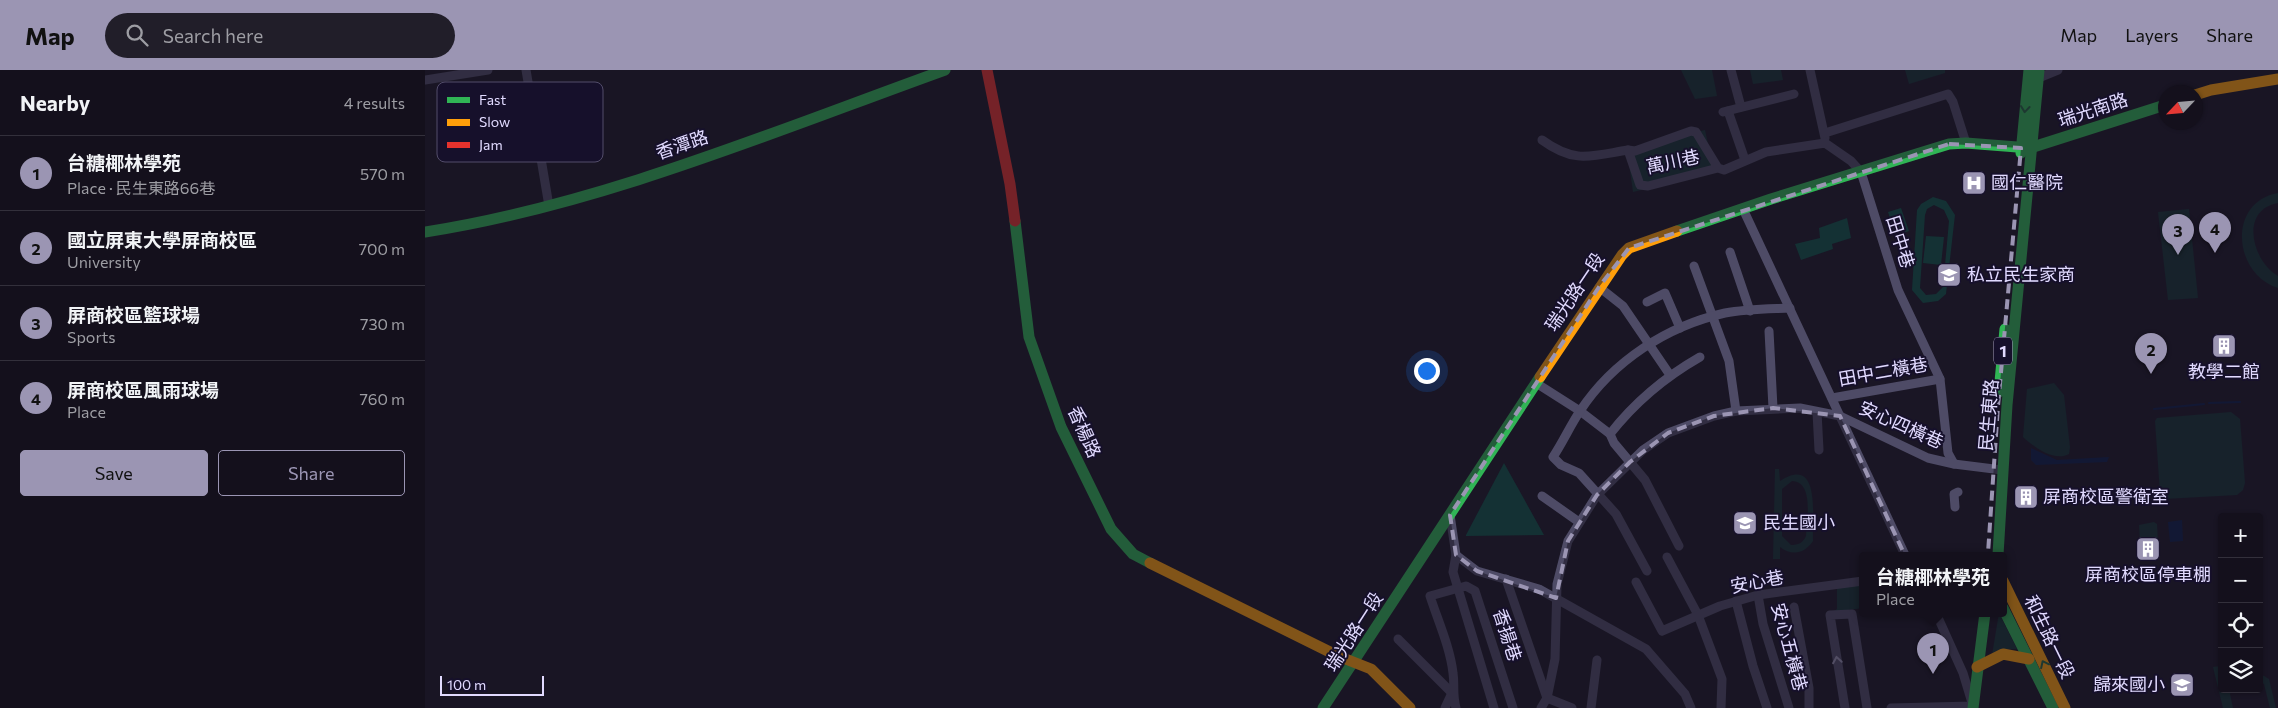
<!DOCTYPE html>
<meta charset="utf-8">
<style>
:root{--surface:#14101c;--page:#211e29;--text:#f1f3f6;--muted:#9d9da3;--line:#33303b;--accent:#9b95b3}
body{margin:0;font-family:Commissioner,"Noto Sans TC",sans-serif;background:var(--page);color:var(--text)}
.controls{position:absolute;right:15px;bottom:15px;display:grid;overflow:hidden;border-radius:5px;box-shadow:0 1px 4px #0004}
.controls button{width:45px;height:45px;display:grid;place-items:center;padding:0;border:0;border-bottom:1px solid var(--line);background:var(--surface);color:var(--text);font:25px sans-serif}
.compass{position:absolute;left:1733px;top:15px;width:45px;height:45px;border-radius:50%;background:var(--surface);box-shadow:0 1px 4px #0004;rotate:244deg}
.scale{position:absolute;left:15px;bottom:12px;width:104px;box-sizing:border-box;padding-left:5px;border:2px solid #e1daff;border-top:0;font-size:14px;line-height:18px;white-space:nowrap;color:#e1daff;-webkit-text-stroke:4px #16102b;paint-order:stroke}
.you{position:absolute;left:1001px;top:300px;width:18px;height:18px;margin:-12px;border:4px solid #fff;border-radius:50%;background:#1a73e8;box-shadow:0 0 0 8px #1a73e833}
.badge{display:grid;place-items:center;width:32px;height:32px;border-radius:50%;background:var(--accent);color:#111;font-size:16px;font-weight:700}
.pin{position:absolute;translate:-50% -41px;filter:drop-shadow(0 1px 2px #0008)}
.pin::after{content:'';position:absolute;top:26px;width:18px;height:15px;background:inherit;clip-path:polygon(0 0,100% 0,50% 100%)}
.popup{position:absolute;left:1434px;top:482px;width:148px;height:65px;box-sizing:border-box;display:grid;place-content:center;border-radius:5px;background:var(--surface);filter:drop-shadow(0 1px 4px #0005);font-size:16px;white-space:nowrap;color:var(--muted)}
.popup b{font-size:19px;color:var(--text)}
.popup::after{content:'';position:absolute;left:50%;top:100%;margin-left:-10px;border:10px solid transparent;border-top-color:var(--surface)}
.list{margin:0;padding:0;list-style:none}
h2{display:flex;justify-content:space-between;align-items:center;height:65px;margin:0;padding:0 20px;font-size:21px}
h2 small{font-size:16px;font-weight:400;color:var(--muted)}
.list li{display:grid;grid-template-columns:32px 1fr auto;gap:15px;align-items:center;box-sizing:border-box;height:75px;padding:0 20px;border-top:1px solid var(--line)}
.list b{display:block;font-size:19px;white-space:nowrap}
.list p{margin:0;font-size:16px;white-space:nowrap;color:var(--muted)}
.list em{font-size:16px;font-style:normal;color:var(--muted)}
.actions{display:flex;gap:10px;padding:15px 20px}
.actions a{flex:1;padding:11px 0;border:1px solid var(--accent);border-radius:5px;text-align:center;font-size:18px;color:var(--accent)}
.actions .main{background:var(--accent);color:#111}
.icon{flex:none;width:28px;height:28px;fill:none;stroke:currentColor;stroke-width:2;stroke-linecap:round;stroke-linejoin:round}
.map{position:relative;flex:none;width:1853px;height:638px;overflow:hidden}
header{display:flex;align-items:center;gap:30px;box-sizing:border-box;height:70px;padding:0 25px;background:var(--accent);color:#111}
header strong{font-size:24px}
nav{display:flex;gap:28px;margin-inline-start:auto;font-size:18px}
.search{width:350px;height:45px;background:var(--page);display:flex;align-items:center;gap:12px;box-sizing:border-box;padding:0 18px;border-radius:28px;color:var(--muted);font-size:19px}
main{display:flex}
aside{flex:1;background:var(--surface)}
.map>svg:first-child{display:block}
</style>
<header>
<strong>Map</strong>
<div class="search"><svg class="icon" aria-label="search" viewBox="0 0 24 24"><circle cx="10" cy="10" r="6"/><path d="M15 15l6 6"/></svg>Search here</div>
<nav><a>Map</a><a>Layers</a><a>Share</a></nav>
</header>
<main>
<aside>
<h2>Nearby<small>4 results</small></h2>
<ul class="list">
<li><span class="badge">1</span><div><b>台糖椰林學苑</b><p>Place · 民生東路66巷</p></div><em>570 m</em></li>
<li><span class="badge">2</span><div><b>國立屏東大學屏商校區</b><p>University</p></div><em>700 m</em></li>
<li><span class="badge">3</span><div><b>屏商校區籃球場</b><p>Sports</p></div><em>730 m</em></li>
<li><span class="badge">4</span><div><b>屏商校區風雨球場</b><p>Place</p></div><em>760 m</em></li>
</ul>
<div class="actions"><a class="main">Save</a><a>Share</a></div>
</aside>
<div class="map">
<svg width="1853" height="638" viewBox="0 0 1853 638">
<rect width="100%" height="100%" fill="#1a1625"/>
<!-- green -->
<g fill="#143134" fill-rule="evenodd">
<polygon points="1256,0 1287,0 1292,26 1270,29"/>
<polygon points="1325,0 1356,0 1358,10 1328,14"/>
<polygon points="1480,0 1520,0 1520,3 1484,14"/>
<polygon points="1280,60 1289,102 1208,122 1202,79"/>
<path d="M1853 123V133C1814 140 1827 191 1853 206V218C1808 204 1802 132 1853 123Z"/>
<path d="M1508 127 1521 131 1530 145 1521 224 1513 231 1498 233 1487 220 1492 140 1496 134ZM1509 135 1519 140 1524 151 1518 217 1511 224 1501 225 1495 218 1500 145 1502 139Z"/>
<polygon points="1476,138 1484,161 1471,166 1463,142"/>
<polygon points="1764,139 1773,228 1743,230 1733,142"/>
<polygon points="1422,148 1426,168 1407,174 1408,179 1376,190 1370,174 1395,168 1394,158"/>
<polygon points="1501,166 1519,167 1516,195 1498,193"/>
<path d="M1629 313 1639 325 1645 377 1644 384C1629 392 1609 377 1598 367L1602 319Z"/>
<polygon points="1806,342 1815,349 1820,413 1818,420 1812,425 1739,429 1735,423 1730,351 1732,348"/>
<polygon points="1079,393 1119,465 1041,466 1041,465"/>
<path d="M1350 399H1354L1355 411C1396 384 1387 447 1388 471 1379 484 1367 486 1355 477V489H1348ZM1367 411C1389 412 1382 449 1381 466 1378 473 1373 475 1366 475L1357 466V419Z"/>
<polygon points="1729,452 1732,454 1733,473 1718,475 1715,471 1714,455"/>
<polygon points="1438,514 1438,538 1408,542 1412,539 1412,518"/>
<polygon points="1574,543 1592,579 1580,579 1567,585"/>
<polygon points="1795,596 1797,619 1807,619 1805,624 1808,638 1798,638 1788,597"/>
<polygon points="1834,603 1844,609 1851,638 1845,638 1839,614 1834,611"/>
</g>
<!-- water -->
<g fill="#0b1c48">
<polygon points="1606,378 1632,390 1684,387 1682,392 1611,395 1606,390"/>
<polygon points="1757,450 1758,471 1745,472 1743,452"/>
</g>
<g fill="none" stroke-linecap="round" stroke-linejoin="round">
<!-- stream -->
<g stroke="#0b1c48" stroke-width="2">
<polyline points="1784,333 1815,332"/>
<polyline points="1729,339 1779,334"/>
</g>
<!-- street -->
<g stroke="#4e4b66" stroke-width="9">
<polyline points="101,0 124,136"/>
<polyline points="1306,0 1316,37"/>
<polyline points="1385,0 1400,68"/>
<polyline points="1611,9 1633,0"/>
<polyline points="0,10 63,0"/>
<polyline points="1303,41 1320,90"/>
<polyline points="1298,42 1369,24"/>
<polyline points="1400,63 1523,24 1528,32 1541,73"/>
<path d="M1117 70C1150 94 1166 86 1203 80"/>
<polyline points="1293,98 1271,62 1266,61 1210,81 1203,80 1215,115 1223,116 1293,98 1299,100 1341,82 1400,73 1426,91 1436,102 1473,220 1515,309 1523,383 1529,394"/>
<polyline points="1318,139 1480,485"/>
<polyline points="1305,182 1325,241"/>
<polyline points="1269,196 1304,291 1311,341"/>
<polyline points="1174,217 1198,236 1245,305"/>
<polyline points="1222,232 1240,223 1255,258"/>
<polyline points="1344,261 1348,338"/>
<polyline points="1111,313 1155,341 1185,364 1189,373 1220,410 1254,476"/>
<polyline points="1407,328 1515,309"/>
<polyline points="1392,342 1394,380"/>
<path d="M1185 364C1210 332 1240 307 1275 287"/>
<polyline points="1117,426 1154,452"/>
<polyline points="1530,437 1529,424 1533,422"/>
<polyline points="1025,445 1031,485 1028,502 1069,638"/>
<polyline points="1031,485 1052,501 1114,519 1221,579 1260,624 1266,638"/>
<polyline points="1242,487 1273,545 1297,609 1296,638"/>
<path d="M1222 501 1191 444 1154 403 1136 395 1128 387C1138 372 1145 356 1155 341 1188 291 1242 256 1300 243 1321 239 1343 239 1365 238"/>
<polyline points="1081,509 1122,628 1147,638"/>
<polyline points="1211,512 1237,561 1295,536 1333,525 1438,511"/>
<polyline points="1333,525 1338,554 1364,638"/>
<polyline points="1311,531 1328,596 1342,638"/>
<polyline points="1369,537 1384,618 1384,638"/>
<polyline points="973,569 1027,623"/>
<polyline points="1020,638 1027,623"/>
<path d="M1031 638C1027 623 1030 616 1028 603 1025 577 1013 551 1005 526L1041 516 1050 521 1088 638"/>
<polyline points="1116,638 1122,628 1130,589 1132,514 1143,471 1172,425 1218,380 1243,363 1289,346 1311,341 1375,338 1415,346 1503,388 1529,394 1577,400"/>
<polyline points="1166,638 1172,590"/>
<polyline points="1420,638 1405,545 1427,544 1442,638"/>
<polyline points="1466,638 1548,636 1538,603 1511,543"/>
</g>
<!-- fast -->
<g stroke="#30b455" stroke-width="11">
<polyline points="1596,83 1604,0"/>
<polyline points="590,151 604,267 636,357 686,459 708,484 725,493"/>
<polyline points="1252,161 1346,129 1524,74 1541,73 1605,78 1740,35"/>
<path d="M0 162C175 135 353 60 520 0"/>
<polyline points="1574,322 1580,259"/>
<polyline points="1573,485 1582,335 1614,0"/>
<polyline points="1578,538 1628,638"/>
<polyline points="898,638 1115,307"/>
<polyline points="1548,638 1560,543"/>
</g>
<!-- slow -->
<g stroke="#ff9f0a" stroke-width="11">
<polyline points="1770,25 1786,20 1853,9"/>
<polyline points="1115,307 1197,185 1204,178 1252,161"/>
<polyline points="725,493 913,586 946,599 985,638"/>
<polyline points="1578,511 1640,638"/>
<polyline points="1552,597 1578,584 1604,589"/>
</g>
<!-- jam -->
<polyline stroke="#e5322d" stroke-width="11" points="562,0 585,114 590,151"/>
</g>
<!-- one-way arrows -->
<defs><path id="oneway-chevron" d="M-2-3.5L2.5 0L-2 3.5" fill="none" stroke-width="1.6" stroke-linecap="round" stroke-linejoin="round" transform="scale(1.25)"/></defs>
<g stroke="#236240">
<use href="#oneway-chevron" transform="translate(1600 39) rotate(96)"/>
<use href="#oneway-chevron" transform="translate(1619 594) rotate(-116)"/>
</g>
<use stroke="#9892b2" href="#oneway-chevron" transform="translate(1412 590) rotate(-99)"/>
<!-- marked area -->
<path d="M0 0H1853V638H0ZM1524 74 1596 78 1573 336 1563 483 1567 504 1549 496 1489 505 1415 346 1348 338 1289 346 1243 363 1205 392 1172 425 1143 471 1131 528 1052 501 1031 485 1025 445 1174 217 1204 178Z" fill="#1a1625" fill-opacity=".55" fill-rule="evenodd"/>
<path fill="none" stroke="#9b95b3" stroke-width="4" stroke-dasharray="10 6" stroke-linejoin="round" d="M1524 74 1596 78 1573 336 1563 483 1567 504 1549 496 1489 505 1415 346 1348 338 1289 346 1243 363 1205 392 1172 425 1143 471 1131 528 1052 501 1031 485 1025 445 1174 217 1204 178Z"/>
<!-- icons -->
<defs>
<symbol id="hospital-square" viewBox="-11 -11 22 22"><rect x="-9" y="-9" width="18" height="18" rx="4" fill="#9b95b3" stroke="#16102b"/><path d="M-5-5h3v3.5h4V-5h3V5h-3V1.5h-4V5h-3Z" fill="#fff"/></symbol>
<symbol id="school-square" viewBox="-11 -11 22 22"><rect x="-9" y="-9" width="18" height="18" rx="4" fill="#9b95b3" stroke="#16102b"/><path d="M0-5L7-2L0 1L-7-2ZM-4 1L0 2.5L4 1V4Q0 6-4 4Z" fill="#fff"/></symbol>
<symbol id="building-square" viewBox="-11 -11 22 22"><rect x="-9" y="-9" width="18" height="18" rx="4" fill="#9b95b3" stroke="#16102b"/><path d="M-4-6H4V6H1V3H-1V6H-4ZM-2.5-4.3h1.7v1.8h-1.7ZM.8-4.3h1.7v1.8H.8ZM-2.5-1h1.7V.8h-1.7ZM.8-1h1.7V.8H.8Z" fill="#fff"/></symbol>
</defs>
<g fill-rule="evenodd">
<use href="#hospital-square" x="1535" y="99" width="28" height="28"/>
<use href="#school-square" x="1510" y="191" width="28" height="28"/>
<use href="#building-square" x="1785" y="262" width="28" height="28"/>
<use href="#building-square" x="1587" y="413" width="28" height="28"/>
<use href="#school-square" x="1306" y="439" width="28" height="28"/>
<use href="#building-square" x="1709" y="465" width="28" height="28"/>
<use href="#school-square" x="1743" y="601" width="28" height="28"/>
</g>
<g text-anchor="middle" stroke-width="4" stroke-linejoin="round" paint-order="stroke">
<!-- shield labels -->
<rect fill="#16102b" stroke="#a49dbf" stroke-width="1" x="1569" y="267.5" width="18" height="27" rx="4"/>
<g font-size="16" font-weight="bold" fill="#e1daff">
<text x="1578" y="287">1</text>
</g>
<!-- street labels -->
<g font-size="18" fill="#e1daff" stroke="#16102b">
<text transform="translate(1668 40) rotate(-18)" y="6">瑞光南路</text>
<text transform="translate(257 75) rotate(-19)" y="6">香潭路</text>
<text transform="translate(1248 92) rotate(-12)" y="6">萬川巷</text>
<text transform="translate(1475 172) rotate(73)" y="6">田中巷</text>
<text transform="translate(1150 222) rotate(-56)" y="6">瑞光路一段</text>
<text transform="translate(1458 302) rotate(-10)" y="6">田中二橫巷</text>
<text transform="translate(1564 345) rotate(-85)" y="6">民生東路</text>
<text transform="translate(1476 355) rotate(24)" y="6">安心四橫巷</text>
<text transform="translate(659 362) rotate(66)" y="6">香楊路</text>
<text transform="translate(1332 512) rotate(-11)" y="6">安心巷</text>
<text transform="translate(929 562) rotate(-57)" y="6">瑞光路一段</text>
<text transform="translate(1082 565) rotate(72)" y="6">香揚巷</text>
<text transform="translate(1624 567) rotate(64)" y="6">和生路一段</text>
<text transform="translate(1364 577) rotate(75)" y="6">安心五橫巷</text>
</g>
<!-- poi labels -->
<g font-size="18" fill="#e1daff" stroke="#16102b" text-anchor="start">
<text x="1566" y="119">國仁醫院</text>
<text x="1542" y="211">私立民生家商</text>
<text x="1799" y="308" text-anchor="middle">教學二館</text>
<text x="1618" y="433">屏商校區警衛室</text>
<text x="1338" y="459">民生國小</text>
<text x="1723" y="511" text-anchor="middle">屏商校區停車棚</text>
<text x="1740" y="621" text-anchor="end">歸來國小</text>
</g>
</g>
<!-- legend -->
<rect x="12" y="12" width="166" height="80" rx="8" fill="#16102b" stroke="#534d6b" stroke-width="1"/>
<rect x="22" y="27" width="23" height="6" fill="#30b455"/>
<rect x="22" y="49" width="23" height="7" fill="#ff9f0a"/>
<rect x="22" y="72" width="23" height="6" fill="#e5322d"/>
<g font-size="14" fill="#e1daff">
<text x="54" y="35">Fast</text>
<text x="54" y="57">Slow</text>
<text x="54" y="80">Jam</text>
</g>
</svg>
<div class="controls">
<button>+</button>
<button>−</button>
<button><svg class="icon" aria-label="locate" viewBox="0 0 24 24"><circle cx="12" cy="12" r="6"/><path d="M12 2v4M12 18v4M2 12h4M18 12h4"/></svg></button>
<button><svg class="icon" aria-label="layers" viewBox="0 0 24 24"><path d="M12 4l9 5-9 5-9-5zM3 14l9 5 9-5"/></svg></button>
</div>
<svg class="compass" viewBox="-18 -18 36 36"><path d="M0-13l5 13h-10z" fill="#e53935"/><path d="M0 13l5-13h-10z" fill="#9d9da3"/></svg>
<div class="scale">100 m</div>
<div class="you"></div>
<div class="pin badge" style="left:1508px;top:604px">1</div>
<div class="popup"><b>台糖椰林學苑</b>Place</div>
<div class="pin badge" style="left:1726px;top:304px">2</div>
<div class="pin badge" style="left:1753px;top:185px">3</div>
<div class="pin badge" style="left:1790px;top:183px">4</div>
</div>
</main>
